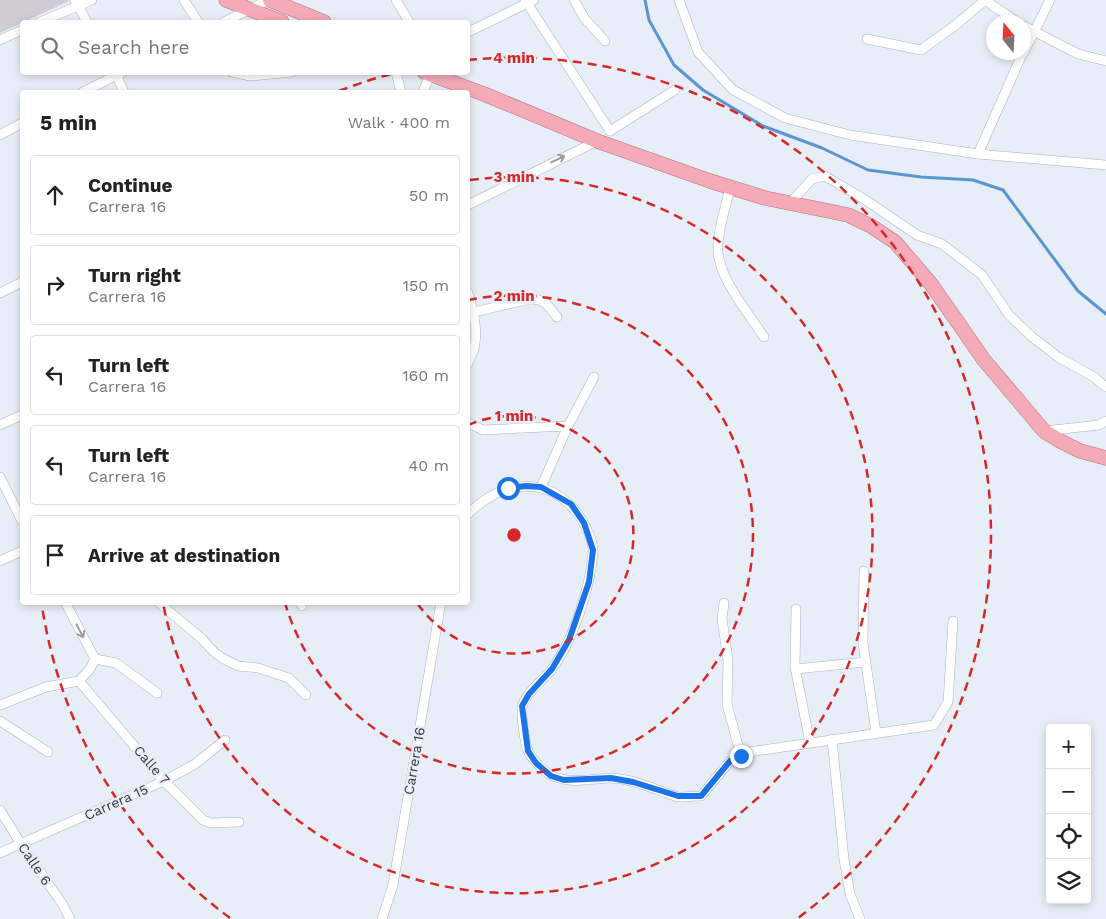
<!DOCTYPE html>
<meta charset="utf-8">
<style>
:root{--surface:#fff;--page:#f6f6f6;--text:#222;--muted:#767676;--line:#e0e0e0}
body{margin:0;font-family:"Work Sans",sans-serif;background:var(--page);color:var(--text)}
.controls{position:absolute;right:15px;bottom:15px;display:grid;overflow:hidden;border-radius:5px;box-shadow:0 2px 8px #0003}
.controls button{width:45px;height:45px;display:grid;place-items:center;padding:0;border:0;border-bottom:1px solid var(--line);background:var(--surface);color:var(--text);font:25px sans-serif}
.compass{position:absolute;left:986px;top:15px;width:45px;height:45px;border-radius:50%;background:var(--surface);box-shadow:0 2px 8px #0003;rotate:342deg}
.stop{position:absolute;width:15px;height:15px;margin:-11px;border:4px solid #1a73e8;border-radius:50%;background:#fff}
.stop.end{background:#1a73e8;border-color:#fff;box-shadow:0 1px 5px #0008}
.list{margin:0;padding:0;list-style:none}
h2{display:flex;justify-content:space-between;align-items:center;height:65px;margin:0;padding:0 20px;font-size:21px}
h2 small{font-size:16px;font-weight:400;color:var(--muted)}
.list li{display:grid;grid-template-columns:32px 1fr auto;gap:15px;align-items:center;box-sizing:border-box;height:80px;margin:0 10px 10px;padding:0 10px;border:1px solid var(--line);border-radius:5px}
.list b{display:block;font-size:19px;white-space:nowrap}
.list p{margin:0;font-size:16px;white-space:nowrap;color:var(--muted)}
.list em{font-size:16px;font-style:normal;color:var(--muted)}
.icon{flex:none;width:28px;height:28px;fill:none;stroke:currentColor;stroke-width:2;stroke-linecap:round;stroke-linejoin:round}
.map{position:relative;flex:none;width:1106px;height:919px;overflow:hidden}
.search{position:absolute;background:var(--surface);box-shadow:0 2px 8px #0003;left:20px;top:20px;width:450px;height:55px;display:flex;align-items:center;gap:12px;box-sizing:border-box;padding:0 18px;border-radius:5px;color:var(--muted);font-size:19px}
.panel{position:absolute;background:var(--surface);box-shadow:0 2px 8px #0003;left:20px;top:90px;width:450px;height:515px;border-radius:5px}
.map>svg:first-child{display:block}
</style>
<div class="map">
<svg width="1106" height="919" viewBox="0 0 1106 919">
<rect width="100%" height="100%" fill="#e8eef7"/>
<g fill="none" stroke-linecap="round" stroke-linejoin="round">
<!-- stream -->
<polyline stroke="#5995cf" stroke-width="3" points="645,0 649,20 674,65 703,90 763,126 822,148 868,170 921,177 973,180 1003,190 1078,291 1106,314"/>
</g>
<!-- building -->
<polygon fill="#d0cbd4" points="0,0 69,0 69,1 0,33"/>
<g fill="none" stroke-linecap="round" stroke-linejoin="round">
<defs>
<g id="minor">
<polyline points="75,0 87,22"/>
<polyline points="184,0 198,22"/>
<polyline points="396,0 409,22"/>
<polyline points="525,0 610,131"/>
<polyline points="574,0 585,19 605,41"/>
<polyline points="679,0 698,52 733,90 785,118 850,135 978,154 1106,165"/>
<polyline points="985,0 1017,22"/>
<polyline points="40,22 92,0"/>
<polyline points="224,22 268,0"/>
<polyline points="1024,26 1078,54 1106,61"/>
<polyline points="468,32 534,0"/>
<polyline points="867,39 921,50 957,24 985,0"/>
<polyline points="0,40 22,30"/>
<polyline points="1024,52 1050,0"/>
<polyline points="115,72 124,92"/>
<polyline points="232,72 250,76 292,72"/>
<polyline points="396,72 401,92"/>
<polyline points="83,92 123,72"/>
<polyline points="423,92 430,75"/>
<polyline points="610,131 675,90"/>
<polyline points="0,135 22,123"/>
<polyline points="978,154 1023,52"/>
<path d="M730 188C726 206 719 226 718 244 715 275 748 312 764 337"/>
<polyline points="791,202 812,179 825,176 867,201 917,235 942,244 982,275 1009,315 1031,336 1058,357 1094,377 1106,387"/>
<polyline points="468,205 597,141"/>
<polyline points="0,293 22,282"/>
<path d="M468 293C473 309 479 331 474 348 473 353 470 358 468 363"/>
<path d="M474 312 530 299C546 299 548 306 557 317"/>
<polyline points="468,423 483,430 568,426"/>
<polyline points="0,425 22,415"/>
<polyline points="1044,431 1099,425 1106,421"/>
<polyline points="0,477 22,521"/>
<polyline points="541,487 568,426 594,377"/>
<path d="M468 514C503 479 550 474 580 517 586 526 594 542 593 553 590 588 573 641 552 669 543 681 528 690 523 704 520 712 525 746 529 753 534 761 544 772 553 776 571 784 591 779 609 778 627 778 644 785 661 791 666 793 673 796 679 797 686 797 694 796 701 796L730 761 749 752 934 725 948 702 953 621"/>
<polyline points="0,561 22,551"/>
<polyline points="864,571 863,643 876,733"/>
<polyline points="65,602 95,659"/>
<polyline points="158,602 202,639 214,652 222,658 238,666 258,668 289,678 306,695"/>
<polyline points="301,602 302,606"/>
<polyline points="724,603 722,619 728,660 727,704 741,756"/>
<polyline points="796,609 795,667 810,743"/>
<polyline points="95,659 116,663 157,693"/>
<polyline points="796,669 865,662"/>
<polyline points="79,681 164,781 203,820 211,823 239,822"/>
<polyline points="0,705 46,687 79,681 90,669 95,659"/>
<polyline points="0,721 48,752"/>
<polyline points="832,739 844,859 850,894 860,919"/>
<polyline points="0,810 21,844 63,905 70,919"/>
<polyline points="0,853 164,781 195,764 225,740"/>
<polyline points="382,919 393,885 441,602"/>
</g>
<g id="trunk">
<polyline points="226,0 282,22"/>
<polyline points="270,0 324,22"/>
<polyline points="424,72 484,94 597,141 710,181 765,198 848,215 871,226 895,242 931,284 984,360 1044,431 1062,442 1080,451 1106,458"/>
</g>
</defs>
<!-- minor casing -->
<use href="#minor" stroke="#acb1ba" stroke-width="10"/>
<!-- trunk casing -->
<use href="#trunk" stroke="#b17681" stroke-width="15"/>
<!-- minor -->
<use href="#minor" stroke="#fff" stroke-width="9"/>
<!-- trunk -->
<use href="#trunk" stroke="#f4abb7" stroke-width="14"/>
</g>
<!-- one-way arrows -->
<defs><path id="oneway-shaft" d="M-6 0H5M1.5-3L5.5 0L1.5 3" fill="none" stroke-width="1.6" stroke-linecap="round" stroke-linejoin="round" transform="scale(1.25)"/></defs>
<g stroke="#9c9c9e">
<use href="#oneway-shaft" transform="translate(558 159) rotate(-26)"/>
<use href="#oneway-shaft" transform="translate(80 631) rotate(62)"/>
</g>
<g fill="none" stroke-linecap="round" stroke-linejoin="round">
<!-- route -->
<polyline stroke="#1a73e8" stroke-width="6" points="508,488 526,486 541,487 571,504 584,523 593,550 589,582 569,640 552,669 529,694 522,706 528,751 536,763 551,776 564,780 611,778 633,782 678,796 701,796 730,761 741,756"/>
</g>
<!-- distance rings -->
<g fill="none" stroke="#d62828" stroke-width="2.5" stroke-dasharray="9 6">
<path d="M468 425A119 119 0 1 1 417 603"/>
<path d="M468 300A239 239 0 1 1 285 603"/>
<path d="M470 180A358 358 0 1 1 163 603"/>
<path d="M230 918A477 477 0 0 1 42 606M339 91A477 477 0 0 1 395 73M468 60A477 477 0 0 1 798 918"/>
</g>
<g text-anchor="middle" stroke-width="5" stroke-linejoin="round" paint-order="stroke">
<!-- street labels -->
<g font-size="14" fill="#383a3e" stroke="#e8eef7">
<text transform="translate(414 761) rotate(-80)" y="5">Carrera 16</text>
<text transform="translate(152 765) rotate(49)" y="5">Calle 7</text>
<text transform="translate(116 802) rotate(-24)" y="5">Carrera 15</text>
<text transform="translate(35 864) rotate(56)" y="5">Calle 6</text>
</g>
</g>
<circle cx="514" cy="535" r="8" fill="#d62828" stroke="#e8eef7" stroke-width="2.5"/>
<g font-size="15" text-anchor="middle" font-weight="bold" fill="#d62828" stroke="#e8eef7" stroke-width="5" stroke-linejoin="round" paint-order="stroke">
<text x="514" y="63">4 min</text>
<text x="514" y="182">3 min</text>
<text x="514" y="301">2 min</text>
<text x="514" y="421">1 min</text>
</g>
</svg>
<div class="controls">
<button>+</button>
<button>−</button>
<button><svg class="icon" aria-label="locate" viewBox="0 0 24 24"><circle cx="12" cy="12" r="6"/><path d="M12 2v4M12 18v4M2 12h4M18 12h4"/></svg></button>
<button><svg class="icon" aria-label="layers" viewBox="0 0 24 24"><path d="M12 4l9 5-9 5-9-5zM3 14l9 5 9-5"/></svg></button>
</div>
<svg class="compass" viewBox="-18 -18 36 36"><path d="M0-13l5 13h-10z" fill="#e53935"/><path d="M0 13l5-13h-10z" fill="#767676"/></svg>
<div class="stop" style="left:508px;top:488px"></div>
<div class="stop end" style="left:741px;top:756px"></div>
<div class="search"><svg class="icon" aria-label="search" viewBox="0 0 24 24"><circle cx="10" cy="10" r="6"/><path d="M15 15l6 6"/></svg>Search here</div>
<section class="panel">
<h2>5 min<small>Walk · 400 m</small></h2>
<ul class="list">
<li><svg class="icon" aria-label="ahead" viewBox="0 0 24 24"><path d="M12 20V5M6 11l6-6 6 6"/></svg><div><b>Continue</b><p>Carrera 16</p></div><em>50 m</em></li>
<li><svg class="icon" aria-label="right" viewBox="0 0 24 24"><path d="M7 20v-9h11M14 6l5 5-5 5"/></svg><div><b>Turn right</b><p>Carrera 16</p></div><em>150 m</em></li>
<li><svg class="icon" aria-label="left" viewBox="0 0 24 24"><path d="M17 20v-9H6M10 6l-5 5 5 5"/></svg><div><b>Turn left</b><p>Carrera 16</p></div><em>160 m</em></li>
<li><svg class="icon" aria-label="left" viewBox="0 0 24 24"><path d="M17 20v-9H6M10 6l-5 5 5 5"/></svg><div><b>Turn left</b><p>Carrera 16</p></div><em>40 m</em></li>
<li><svg class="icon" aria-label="arrive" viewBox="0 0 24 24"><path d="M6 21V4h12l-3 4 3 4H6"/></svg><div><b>Arrive at destination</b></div></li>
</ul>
</section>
</div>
